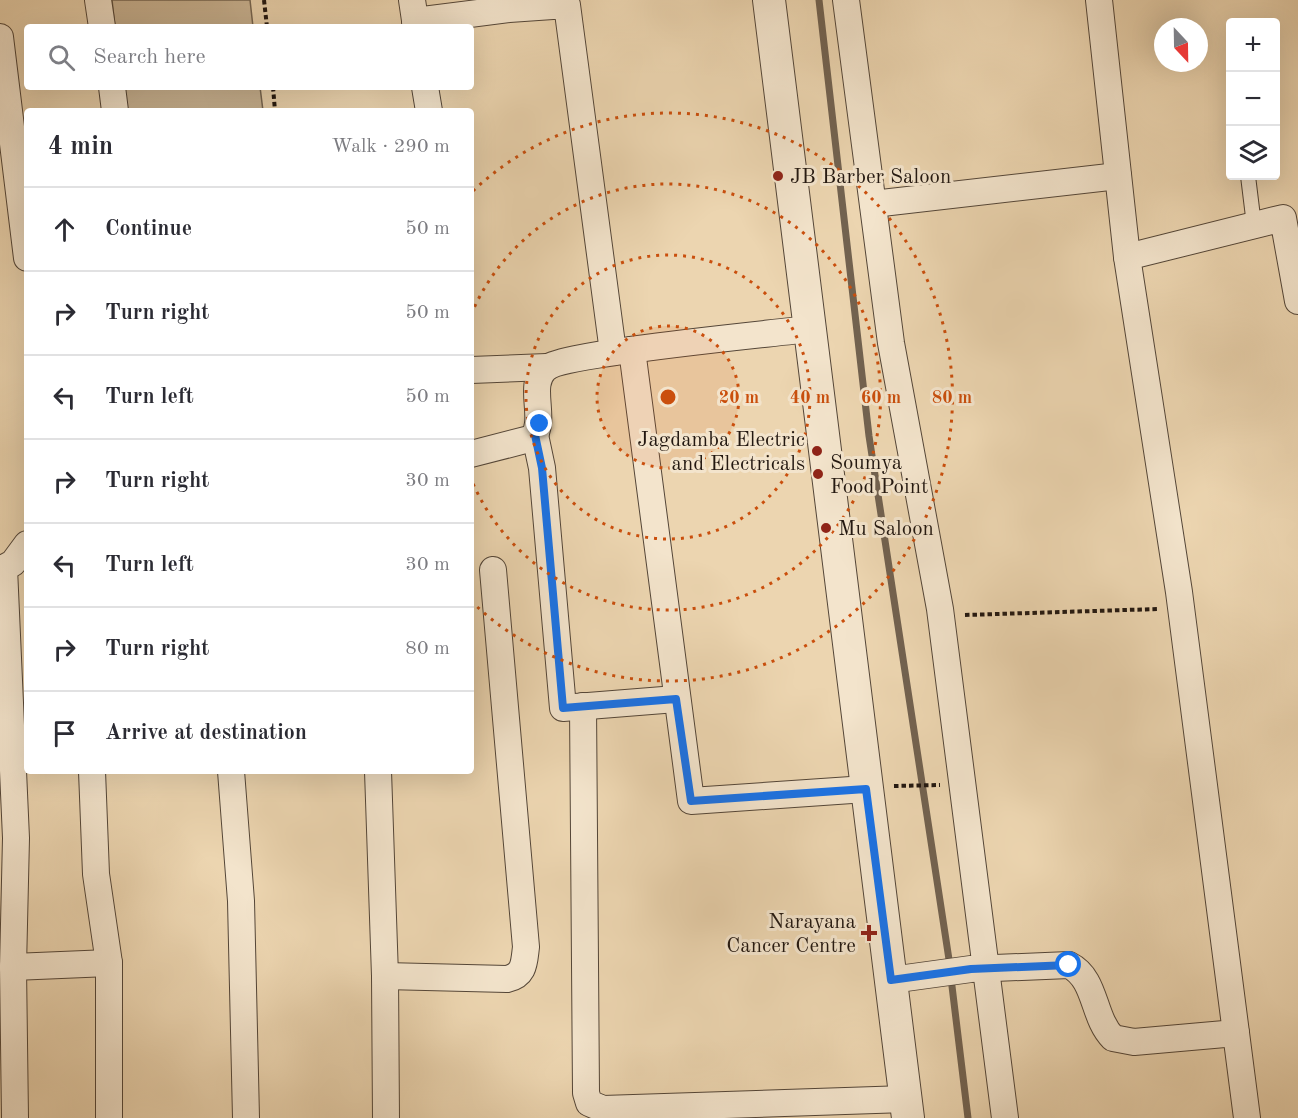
<!DOCTYPE html>
<meta charset="utf-8">
<style>
:root{--surface:#fff;--page:#f2f2f3;--text:#2b2b33;--muted:#7c7c81;--line:#e1e1e2}
body{margin:0;font-family:"Old Standard TT",serif;background:var(--page);color:var(--text)}
.controls{position:absolute;right:18px;top:18px;display:grid;overflow:hidden;border-radius:6px;box-shadow:0 6px 24px #0002}
.controls button{width:54px;height:54px;display:grid;place-items:center;padding:0;border:0;border-bottom:2px solid var(--line);background:var(--surface);color:var(--text);font:30px sans-serif}
.compass{position:absolute;left:1154px;top:18px;width:54px;height:54px;border-radius:50%;background:var(--surface);box-shadow:0 6px 24px #0002;rotate:158deg}
.stop{position:absolute;width:18px;height:18px;margin:-14px;border:4px solid #1a73e8;border-radius:50%;background:#fff}
.stop.end{background:#1a73e8;border-color:#fff;box-shadow:0 2px 6px #0008}
.list{margin:0;padding:0;list-style:none}
h2{display:flex;justify-content:space-between;align-items:center;height:78px;margin:0;padding:0 24px;font-size:26px}
h2 small{font-size:20px;font-weight:400;color:var(--muted)}
.list li{display:grid;grid-template-columns:39px 1fr auto;gap:18px;align-items:center;box-sizing:border-box;height:84px;padding:0 24px;border-top:2px solid var(--line)}
.list b{display:block;font-size:22px;white-space:nowrap}
.list em{font-size:20px;font-style:normal;color:var(--muted)}
.icon{flex:none;width:33px;height:33px;fill:none;stroke:currentColor;stroke-width:2;stroke-linecap:round;stroke-linejoin:round}
.map{position:relative;flex:none;width:1298px;height:1118px;overflow:hidden}
.search{position:absolute;background:var(--surface);box-shadow:0 6px 24px #0002;left:24px;top:24px;width:450px;height:66px;display:flex;align-items:center;gap:15px;box-sizing:border-box;padding:0 21px;border-radius:6px;color:var(--muted);font-size:22px}
.panel{position:absolute;background:var(--surface);box-shadow:0 6px 24px #0002;left:24px;top:108px;width:450px;height:666px;border-radius:6px}
.map>svg:first-child{display:block}
</style>
<div class="map">
<svg width="1298" height="1118" viewBox="0 0 1298 1118">
<rect width="100%" height="100%" fill="#ecd5b0"/>
<filter id="stains"><feTurbulence type="fractalNoise" baseFrequency=".00333" numOctaves="4"/><feColorMatrix values="0 0 0 0 .2 0 0 0 0 .09 0 0 0 0 .02 0 0 0 .5 -.17"/></filter>
<radialGradient id="worn" r=".72"><stop offset=".6" stop-color="#630" stop-opacity="0"/><stop offset="1" stop-color="#630" stop-opacity=".3"/></radialGradient>
<!-- green -->
<g fill="#cab595" stroke="#766652" stroke-width="1.5">
<polygon points="112,0 250,0 253,27 115,27"/>
<polygon points="123,87 260,87 263,111 126,111"/>
</g>
<g fill="none" stroke-linecap="round" stroke-linejoin="round">
<!-- stream -->
<g stroke="#726250" stroke-width="7">
<polyline points="819,0 869,436 950,966"/>
<polyline points="951,978 968,1118"/>
</g>
<defs>
<polyline id="service" points="1248,176 1254,225"/>
<g id="minor">
<polyline points="98,0 102,27"/>
<polyline points="412,0 416,27"/>
<polyline points="846,0 891,343 940,609 1005,1118"/>
<polyline points="1099,0 1127,257 1179,592 1247,1118"/>
<polyline points="415,21 509,9 567,5 613,352"/>
<polyline points="0,37 27,258"/>
<polyline points="112,87 115,111"/>
<polyline points="425,87 429,111"/>
<polyline points="873,204 1118,176"/>
<polyline points="1127,257 1283,218 1298,301"/>
<polyline points="632,350 691,801 866,789"/>
<polyline points="471,370 547,367"/>
<polyline points="535,435 542,468 563,708 676,699"/>
<path d="M471 454 533 438C547 418 527 386 545 369 562 353 771 334 808 329"/>
<polyline points="4,568 16,838 13,967"/>
<polyline points="0,570 13,563 27,544"/>
<polyline points="583,706 586,1093 589,1103 603,1109 906,1099"/>
<polyline points="92,771 96,874 109,963 109,1118"/>
<polyline points="231,771 241,901 246,1118"/>
<polyline points="378,771 385,976 386,1118"/>
<path d="M385 976 507 979C525 975 524 962 526 947L493 570"/>
<path d="M891 980 971 969 1069 965C1097 979 1092 1017 1113 1038L1134 1042 1236 1033"/>
<polyline points="15,1118 13,967 109,963"/>
</g>
<polyline id="tertiary" points="769,0 908,1118"/>
</defs>
<!-- service casing -->
<use href="#service" stroke="#544638" stroke-width="16"/>
<!-- minor casing -->
<use href="#minor" stroke="#544638" stroke-width="28"/>
<!-- tertiary casing -->
<use href="#tertiary" stroke="#544638" stroke-width="34"/>
<!-- path -->
<g stroke="#221710" stroke-width="4" stroke-dasharray="4.5 3" stroke-linecap="butt">
<polyline points="264,0 267,27"/>
<polyline points="273,87 275,111"/>
<polyline points="965,615 1158,609"/>
<polyline points="894,786 940,785"/>
</g>
<!-- service -->
<use href="#service" stroke="#f3e4cc" stroke-width="14"/>
<!-- minor -->
<use href="#minor" stroke="#f3e4cc" stroke-width="26"/>
<!-- tertiary -->
<use href="#tertiary" stroke="#f3e4cc" stroke-width="32"/>
</g>
<g fill="none" stroke-linecap="round" stroke-linejoin="round">
<!-- route -->
<polyline stroke="#1a73e8" stroke-width="8" points="540,424 535,435 542,468 563,708 676,699 691,801 866,789 891,980 971,969 1069,965"/>
</g>
<!-- distance rings -->
<circle cx="668" cy="397" r="71" fill="#ca4f0d" fill-opacity=".12"/>
<g fill="none" stroke="#ca4f0d" stroke-width="3" stroke-dasharray="3 6">
<circle cx="668" cy="397" r="71"/>
<circle cx="668" cy="397" r="142"/>
<path d="M471 315A213 213 0 1 1 471 479"/>
<path d="M473 191A284 284 0 1 1 473 603"/>
</g>
<!-- markers -->
<g fill="#8f2418" stroke="#f3e4cc" stroke-width="2">
<circle cx="778" cy="176" r="6"/>
<circle cx="817" cy="451" r="6"/>
<circle cx="818" cy="474" r="6"/>
<circle cx="826" cy="528" r="6"/>
<path d="M866 924h6v6h6v6h-6v6h-6v-6h-6v-6h6z"/>
</g>
<g text-anchor="middle" stroke-width="6" stroke-linejoin="round" paint-order="stroke">
<!-- poi labels -->
<g font-size="21" fill="#221710" stroke="#f3e4cc" text-anchor="start">
<text x="790" y="183">JB Barber Saloon</text>
<text x="805" y="446" text-anchor="end">Jagdamba Electric<tspan x="805" dy="24">and Electricals</tspan></text>
<text x="830" y="469">Soumya<tspan x="830" dy="24">Food Point</tspan></text>
<text x="838" y="535">Mu Saloon</text>
<text x="856" y="928" text-anchor="end">Narayana<tspan x="856" dy="24">Cancer Centre</tspan></text>
</g>
</g>
<circle cx="668" cy="397" r="9" fill="#ca4f0d" stroke="#f3e4cc" stroke-width="3"/>
<g font-size="18" text-anchor="middle" font-weight="bold" fill="#ca4f0d" stroke="#f3e4cc" stroke-width="6" stroke-linejoin="round" paint-order="stroke">
<text x="739" y="403">20 m</text>
<text x="810" y="403">40 m</text>
<text x="881" y="403">60 m</text>
<text x="952" y="403">80 m</text>
</g>
<rect width="100%" height="100%" filter="url(#stains)"/>
<rect width="100%" height="100%" fill="url(#worn)"/>
</svg>
<div class="controls">
<button>+</button>
<button>−</button>
<button><svg class="icon" aria-label="layers" viewBox="0 0 24 24"><path d="M12 4l9 5-9 5-9-5zM3 14l9 5 9-5"/></svg></button>
</div>
<svg class="compass" viewBox="-18 -18 36 36"><path d="M0-13l5 13h-10z" fill="#e53935"/><path d="M0 13l5-13h-10z" fill="#7c7c81"/></svg>
<div class="stop" style="left:1069px;top:965px"></div>
<div class="stop end" style="left:540px;top:424px"></div>
<div class="search"><svg class="icon" aria-label="search" viewBox="0 0 24 24"><circle cx="10" cy="10" r="6"/><path d="M15 15l6 6"/></svg>Search here</div>
<section class="panel">
<h2>4 min<small>Walk · 290 m</small></h2>
<ul class="list">
<li><svg class="icon" aria-label="ahead" viewBox="0 0 24 24"><path d="M12 20V5M6 11l6-6 6 6"/></svg><div><b>Continue</b></div><em>50 m</em></li>
<li><svg class="icon" aria-label="right" viewBox="0 0 24 24"><path d="M7 20v-9h11M14 6l5 5-5 5"/></svg><div><b>Turn right</b></div><em>50 m</em></li>
<li><svg class="icon" aria-label="left" viewBox="0 0 24 24"><path d="M17 20v-9H6M10 6l-5 5 5 5"/></svg><div><b>Turn left</b></div><em>50 m</em></li>
<li><svg class="icon" aria-label="right" viewBox="0 0 24 24"><path d="M7 20v-9h11M14 6l5 5-5 5"/></svg><div><b>Turn right</b></div><em>30 m</em></li>
<li><svg class="icon" aria-label="left" viewBox="0 0 24 24"><path d="M17 20v-9H6M10 6l-5 5 5 5"/></svg><div><b>Turn left</b></div><em>30 m</em></li>
<li><svg class="icon" aria-label="right" viewBox="0 0 24 24"><path d="M7 20v-9h11M14 6l5 5-5 5"/></svg><div><b>Turn right</b></div><em>80 m</em></li>
<li><svg class="icon" aria-label="arrive" viewBox="0 0 24 24"><path d="M6 21V4h12l-3 4 3 4H6"/></svg><div><b>Arrive at destination</b></div></li>
</ul>
</section>
</div>
